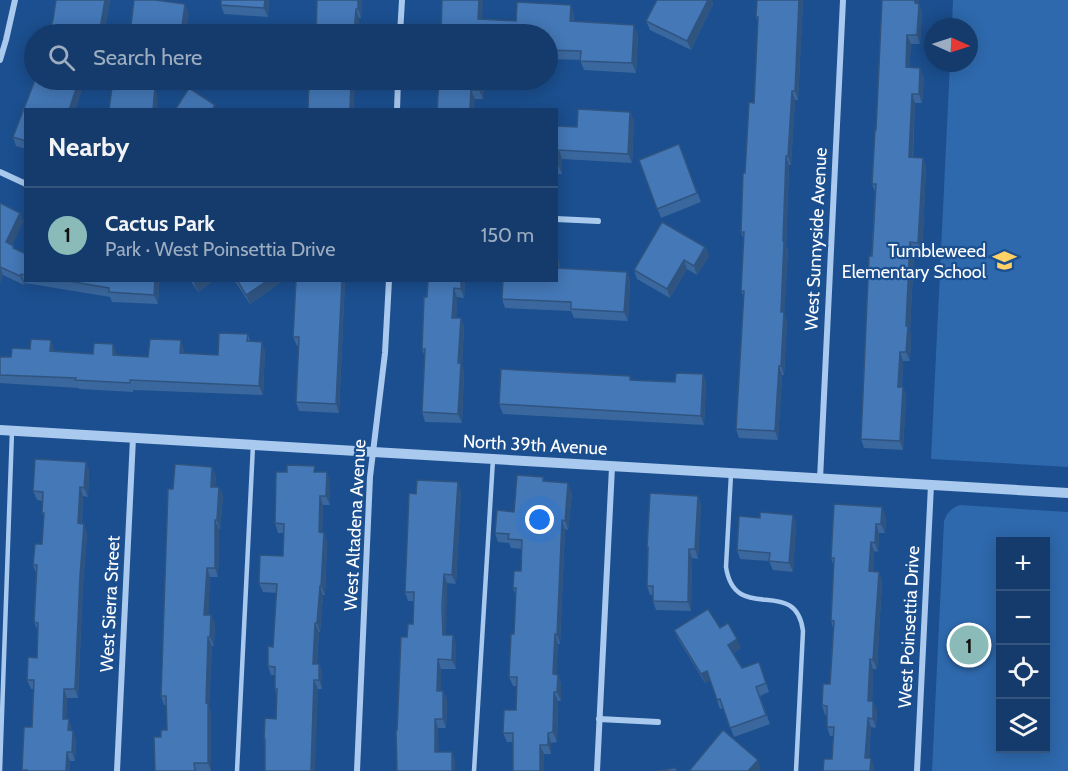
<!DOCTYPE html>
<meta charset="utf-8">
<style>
:root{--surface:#143b6b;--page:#1d4271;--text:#f1f3f6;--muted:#9dadc1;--line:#33557e;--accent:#8bbbb9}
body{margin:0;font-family:Cabin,sans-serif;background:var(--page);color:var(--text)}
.controls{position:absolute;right:18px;bottom:18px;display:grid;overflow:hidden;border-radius:0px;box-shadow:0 3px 15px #0003}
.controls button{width:54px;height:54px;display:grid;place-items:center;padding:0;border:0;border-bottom:2px solid var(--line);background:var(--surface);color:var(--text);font:30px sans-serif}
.compass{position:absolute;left:924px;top:18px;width:54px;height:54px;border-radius:50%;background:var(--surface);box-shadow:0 3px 15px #0003;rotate:93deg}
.you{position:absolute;left:540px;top:520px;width:21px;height:21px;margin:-15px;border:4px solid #fff;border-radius:50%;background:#1a73e8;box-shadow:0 0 0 9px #1a73e833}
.badge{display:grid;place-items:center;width:39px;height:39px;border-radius:50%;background:var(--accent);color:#111;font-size:20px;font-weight:700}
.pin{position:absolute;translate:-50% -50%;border:3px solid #fff;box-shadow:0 2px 6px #0006}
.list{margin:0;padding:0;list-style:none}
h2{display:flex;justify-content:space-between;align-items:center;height:78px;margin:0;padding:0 24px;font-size:26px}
h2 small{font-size:20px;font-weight:400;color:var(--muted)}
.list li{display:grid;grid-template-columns:39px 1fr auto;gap:18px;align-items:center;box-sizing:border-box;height:96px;padding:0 24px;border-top:2px solid var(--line)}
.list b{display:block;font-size:22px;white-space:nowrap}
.list p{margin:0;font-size:20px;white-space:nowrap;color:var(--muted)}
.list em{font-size:20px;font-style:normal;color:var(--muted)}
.icon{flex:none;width:33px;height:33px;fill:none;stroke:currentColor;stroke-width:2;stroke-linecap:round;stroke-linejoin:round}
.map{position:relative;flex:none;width:1068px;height:771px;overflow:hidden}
.search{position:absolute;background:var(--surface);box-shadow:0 3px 15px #0003;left:24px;top:24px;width:534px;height:66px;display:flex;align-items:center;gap:15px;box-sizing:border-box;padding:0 21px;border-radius:33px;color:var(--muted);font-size:22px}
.panel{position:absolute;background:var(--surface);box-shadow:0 3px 15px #0003;left:24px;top:108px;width:534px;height:174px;border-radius:0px}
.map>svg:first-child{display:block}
</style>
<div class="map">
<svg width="1068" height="771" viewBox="0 0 1068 771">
<rect width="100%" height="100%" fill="#1b4f8f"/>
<!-- green -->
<g fill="#2e69ad" fill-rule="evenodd">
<polygon points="953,0 1068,0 1068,467 931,459 950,63 969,63 969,27 952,27"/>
<path d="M960 505 1068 512V771H932L944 521C947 513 951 508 960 505ZM1000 542H1046V748H1000Z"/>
</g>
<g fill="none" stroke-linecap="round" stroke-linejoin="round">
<!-- service -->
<g stroke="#a9c9ee" stroke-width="4.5">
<path d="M731 474 726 567C735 626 796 574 803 631L796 771"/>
<polyline points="0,771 12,431"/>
<polyline points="237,771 253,445"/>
<polyline points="474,771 493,459"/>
</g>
<!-- minor -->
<g stroke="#a9c9ee" stroke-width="6">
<polyline points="400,34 402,0"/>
<polyline points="0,60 6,40 15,0"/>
<polyline points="397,110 398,80"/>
<polyline points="0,172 26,184"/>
<polyline points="556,219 598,221"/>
<polyline points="820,479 843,0"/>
<polyline points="599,719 658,722"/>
<polyline points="117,771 133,438"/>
<polyline points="357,771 370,477 385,353 389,280"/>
<polyline points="597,771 612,467"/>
<polyline points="917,771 931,485"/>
</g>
<!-- tertiary -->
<polyline stroke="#a9c9ee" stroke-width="10" points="0,430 1068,493"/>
</g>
<!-- wall -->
<g fill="#3a679d">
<polygon points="56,0 110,0 104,34 48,34 53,20"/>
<polygon points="221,0 269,0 268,17 224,14 221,5"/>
<polygon points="317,0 362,0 361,18 359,18 358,34 316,34"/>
<polygon points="657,0 712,0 713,4 691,50 650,30 646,21"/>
<polygon points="757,0 803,0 798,100 795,100 791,165 789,165 786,247 788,250 784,314 787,321 784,375 782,375 778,440 739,438 736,429 744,298 741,291 744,241 741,232 745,173 754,103 758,22 756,17"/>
<polygon points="882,0 919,4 922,13 920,44 911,44 909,67 924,77 922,103 915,103 913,157 923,158 926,167 922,252 914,251 910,331 911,335 910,361 903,361 902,387 903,387 906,396 903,450 864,448 861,439 875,192 872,184 876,130"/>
<polygon points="574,14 574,21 638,34 636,73 584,70 580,60 548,59 548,34 482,20 516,21"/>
<polygon points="35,80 85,80 75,110 26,110 26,149 16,146 13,137"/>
<polygon points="484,80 483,99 475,99 437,110"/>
<polygon points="630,112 634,121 632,163 562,159 562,174 556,174 556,126 577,127"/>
<polygon points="679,144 701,202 661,218 639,160"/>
<polygon points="0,203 20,213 23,222 12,245 15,249 26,254 26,280 159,280 158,304 112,302 110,297 25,283 24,285 3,275 0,283"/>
<polygon points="705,247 709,256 697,275 687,269 670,298 637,279 634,270"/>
<polygon points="560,264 560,269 627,272 630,281 628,321 574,318 571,311 505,308 502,299"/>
<polygon points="190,280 215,280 198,292"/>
<polygon points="234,280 284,280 250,304"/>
<polygon points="345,280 339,413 299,411 296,402 299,346 297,346 293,337"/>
<polygon points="428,280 465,280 464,298 457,297 456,318 461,318 464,327 462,365 464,372 462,423 425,422 422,412 425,357 422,349"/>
<polygon points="248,334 250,341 265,351 263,395 133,390 133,392 79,389 78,388 0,383 0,357 11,357 51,340 54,352 93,354 117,354 117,355 148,357 184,350 184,353 218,355"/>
<polygon points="703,374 706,383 704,425 503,414 499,404 630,376 631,380 675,382"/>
<polygon points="86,462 89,471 88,497 83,496 82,523 87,533 83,585 78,698 67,698 66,719 69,719 72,731 76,740 75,761 70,761 70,771 22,771 32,727 33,689 31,689 27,680 37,658 38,632 34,622 36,573 33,565 42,544 44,517 42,513 43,501 37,500 33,491"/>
<polygon points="212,467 216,476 215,487 219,487 223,496 220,529 219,529 218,577 210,577 208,615 211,615 215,624 214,646 212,646 209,707 211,712 211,771 155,771 161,737 167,730 166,705 164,705 161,696 173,489"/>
<polygon points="317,472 330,482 330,505 323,505 322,533 324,533 327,542 325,595 323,595 320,632 319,632 317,664 319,664 322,673 322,689 318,689 265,743 264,739 276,719 276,694 275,689 275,675 271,675 268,666 273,647 277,593 263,592 259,583 283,556 283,533 278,533 275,523"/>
<polygon points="543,477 545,481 572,493 568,530 565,529 560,644 558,644 556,675 558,675 561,684 561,701 558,701 557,742 551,743 551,754 544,754 513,742 507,742 503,733 516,710 516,686 513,686 509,677 514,634 516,596 513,588 521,571 522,549 511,548 509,543 498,542 495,533"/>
<polygon points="461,491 456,584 447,583 446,615 446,635 453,635 456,644 456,669 441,669 441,691 443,691 447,700 446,728 438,728 438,752 455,761 455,771 397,771 397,730 407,637 413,624 414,601 408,601 405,592 416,494"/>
<polygon points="698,496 701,505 698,559 692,558 691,611 656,610 653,601 653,595 650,595 647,586 648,550 647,547"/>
<polygon points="793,515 796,524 793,572 773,570 769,561 740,559 737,550 760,518"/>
<polygon points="886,516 885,533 879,533 878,552 874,551 873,572 879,572 882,581 877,669 873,669 872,701 877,710 876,728 871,727 869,758 874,767 874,771 823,771 832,759 833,736 830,736 827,727 827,715 825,715 822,705 830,684 833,628 831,620 834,567 831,558"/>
<polygon points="720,628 741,648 733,653 742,668 759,662 769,692 760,696 770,724 734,737 723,708 720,709 710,680 705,683 678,639 674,630"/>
</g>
<!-- shaded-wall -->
<g fill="#305480">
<polygon points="105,0 110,0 104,34 102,34 100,29"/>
<polygon points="265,0 269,0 268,17 264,8"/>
<polygon points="358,0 362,0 361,18 358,9"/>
<polygon points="479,0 483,0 482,28 478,19"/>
<polygon points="708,0 712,0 713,4 691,50 687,41"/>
<polygon points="799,0 803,0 798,100 795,91"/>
<polygon points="915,0 919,0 919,4 922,13 920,44 917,35"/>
<polygon points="185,4 189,13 186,34 181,34"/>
<polygon points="571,5 574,14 573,30 570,21"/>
<polygon points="356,9 359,18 358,34 354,34"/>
<polygon points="634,25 638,34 636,73 632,63"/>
<polygon points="94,28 97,34 92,34"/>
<polygon points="907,35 911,44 909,76 906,67"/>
<polygon points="920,68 924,77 922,103 919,94"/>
<polygon points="79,80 85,80 78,103 75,110 69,110"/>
<polygon points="351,80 355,80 354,110 350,110"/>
<polygon points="480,80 484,80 483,99 479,90"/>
<polygon points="155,88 158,97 157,110 153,110"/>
<polygon points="471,90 475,99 474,110 470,110"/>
<polygon points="792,91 795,100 791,165 788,156"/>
<polygon points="912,94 915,103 912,166 909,157"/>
<polygon points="630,112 634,121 632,163 628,154"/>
<polygon points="559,150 562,159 562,174 558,165"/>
<polygon points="786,156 789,165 786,247 788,250 784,314 787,321 784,375 781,366 781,312"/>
<polygon points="923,158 926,167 922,252 918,243"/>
<polygon points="20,213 23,222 9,252 6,242"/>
<polygon points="910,242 914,251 910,331 911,335 910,361 906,352 906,326"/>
<polygon points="705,247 709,256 697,275 694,266"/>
<polygon points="557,255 560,264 559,277 556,270"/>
<polygon points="684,260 687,269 670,298 667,289"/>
<polygon points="0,266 3,275 0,283"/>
<polygon points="627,272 630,281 628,321 624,312"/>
<polygon points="21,274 25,283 24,285 20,276"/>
<polygon points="155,280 159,280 158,304 154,295"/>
<polygon points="198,280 215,280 198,292 194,283"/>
<polygon points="268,280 284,280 250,304 246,295"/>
<polygon points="342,280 345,280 339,413 336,404"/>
<polygon points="461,280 465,280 464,298 461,289"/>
<polygon points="454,288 457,297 456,327 452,318"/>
<polygon points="461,318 464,327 462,365 464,372 462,423 458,414 458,363"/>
<polygon points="51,340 54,349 54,360 50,351"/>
<polygon points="181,340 184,350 184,362 180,353"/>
<polygon points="262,342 265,351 263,395 259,386"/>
<polygon points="113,344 117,354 116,364 113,355"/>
<polygon points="900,352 903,361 901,396 898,387"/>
<polygon points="779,366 782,375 778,440 775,431"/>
<polygon points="703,374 706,383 704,425 701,416"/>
<polygon points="903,387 906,396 903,450 900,441"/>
<polygon points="86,462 89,471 88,497 84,488"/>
<polygon points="212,467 216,476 214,496 211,487"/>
<polygon points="327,472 330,482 330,505 326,496"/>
<polygon points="458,482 461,491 456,584 452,575"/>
<polygon points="568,483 572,493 568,530 565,521"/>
<polygon points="80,487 83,496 81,532 78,523"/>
<polygon points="219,487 223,496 220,529 217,520"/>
<polygon points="320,496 323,505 322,542 319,532"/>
<polygon points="698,496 701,505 698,559 695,549"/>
<polygon points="882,507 886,516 885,533 881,524"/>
<polygon points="793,515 796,524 793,572 789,563"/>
<polygon points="215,520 219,529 218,577 215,568"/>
<polygon points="562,520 565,529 560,644 557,635"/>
<polygon points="84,524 87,533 83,585 78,698 75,689 80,576"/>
<polygon points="876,524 879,533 878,552 875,543"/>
<polygon points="324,533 327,542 325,595 321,586"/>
<polygon points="871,542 874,551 872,581 869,571"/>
<polygon points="689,549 692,558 691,611 688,602"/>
<polygon points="207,568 210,577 208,624 204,615"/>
<polygon points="879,572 882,581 877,669 873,660"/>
<polygon points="444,574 447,583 446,644 443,635"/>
<polygon points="320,586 323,595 320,632 317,623"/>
<polygon points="211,615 215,624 214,646 210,637"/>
<polygon points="315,623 319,632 316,673 313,664"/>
<polygon points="555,634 558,644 556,683 553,674"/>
<polygon points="453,635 456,644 456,669 452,660"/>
<polygon points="208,637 212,646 209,707 211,712 211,771 208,763 206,703"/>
<polygon points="737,639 741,648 731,654 728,645"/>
<polygon points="438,659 441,669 441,700 437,691"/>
<polygon points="870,659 873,669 872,711 868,701"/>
<polygon points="319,664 322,673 322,689 319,680"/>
<polygon points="707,671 710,680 705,683 701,674"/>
<polygon points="558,675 561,684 561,701 557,692"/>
<polygon points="314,680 318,689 315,771 311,771"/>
<polygon points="64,689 67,698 66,728 63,719"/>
<polygon points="443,691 447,700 446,728 443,719"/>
<polygon points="554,692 558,701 557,742 553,732"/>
<polygon points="873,701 877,710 876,728 873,719"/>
<polygon points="868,718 871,727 868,767 865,758"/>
<polygon points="69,719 72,728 72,739 68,730"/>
<polygon points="435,719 438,728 439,761 435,752"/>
<polygon points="73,731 76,740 75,761 72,752"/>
<polygon points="548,733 551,743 551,754 548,745"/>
<polygon points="540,745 544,754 544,771 540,771"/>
<polygon points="67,752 70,761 70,771 66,771"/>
<polygon points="452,752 455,761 455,771 452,771"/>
<polygon points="871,758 874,767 874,771 870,771"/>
<polygon points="758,760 761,769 759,771 748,771"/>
</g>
<!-- building -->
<g fill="#4478b7" stroke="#305480" stroke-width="1.5">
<polygon points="56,0 105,0 100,29 94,28 92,34 48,34 53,20"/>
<polygon points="134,0 155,0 185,4 181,34 130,34"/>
<polygon points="221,0 265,0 264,8 221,5"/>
<polygon points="317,0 358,0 358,9 356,9 354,34 316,34"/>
<polygon points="442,0 479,0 478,19 516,21 517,2 571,5 570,21 634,25 632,63 580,61 581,51 548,50 548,34 441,34"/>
<polygon points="657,0 708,0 687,41 646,21"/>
<polygon points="757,0 799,0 795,91 792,91 788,156 786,156 783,241 784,241 781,312 784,312 781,366 779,366 775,431 736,429 744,291 741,291 744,232 741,232 743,173 745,173 749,102 754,103 758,17 756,17"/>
<polygon points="882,0 915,0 915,3 919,4 917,35 907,35 906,67 920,68 919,94 912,94 909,157 923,158 918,243 910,242 906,326 908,326 906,352 900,352 898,387 903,387 900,441 861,439 869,256 872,256 876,184 872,184 875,130 876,130"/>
<polygon points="35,80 79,80 69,110 26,110 26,141 13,137"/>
<polygon points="113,80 140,80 139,86 155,88 153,110 109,110"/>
<polygon points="309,80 351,80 350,110 308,110"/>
<polygon points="439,80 480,80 479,90 471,90 470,110 437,110"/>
<polygon points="189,88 215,105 212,110 175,110"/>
<polygon points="578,109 630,112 628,154 559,150 558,165 556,165 556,126 577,127"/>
<polygon points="679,144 697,193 657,209 639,160"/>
<polygon points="0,203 20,213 6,242 14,246 13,248 26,254 26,275 21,274 20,276 0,267"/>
<polygon points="662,222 705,247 694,266 684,260 667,289 634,270"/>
<polygon points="556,268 627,272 624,312 571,309 571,302 502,299 503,280 556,280"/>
<polygon points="62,280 155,280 154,295 109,292 109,288"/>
<polygon points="237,280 268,280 246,295"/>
<polygon points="296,280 342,280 336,404 296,402 299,337 293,337"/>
<polygon points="428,280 461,280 461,289 454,288 452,318 461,318 458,363 461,363 458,414 422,412 425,349 422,349 424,297 427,297"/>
<polygon points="219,333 248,334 247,341 262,342 259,386 130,380 130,383 75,380 76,378 0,375 0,357 11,357 12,348 30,349 31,339 51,340 50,351 93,354 94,343 113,344 113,355 148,357 150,339 181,340 180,353 218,355"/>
<polygon points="501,369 630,376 630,380 675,382 676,373 703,374 701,416 499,404"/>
<polygon points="35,459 86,462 84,488 80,487 78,523 84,524 80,576 75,689 64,689 63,719 69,719 68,730 73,731 72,752 67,752 66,771 27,771 27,770 22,770 24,727 32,727 34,680 27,680 28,657 37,658 38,623 34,622 37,565 33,565 35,544 42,544 44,513 42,513 43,492 33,491"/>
<polygon points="175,464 212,467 211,487 219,487 217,520 215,520 215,568 207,568 204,615 211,615 210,637 208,637 206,703 208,703 208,763 194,763 195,771 155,771 154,737 161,737 161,730 167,730 166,696 161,696 168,489 173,489"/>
<polygon points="287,465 315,466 314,472 327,472 326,496 320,496 319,532 324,533 321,586 320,586 317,623 315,623 313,664 319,664 319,680 314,680 311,771 265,771 265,739 264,739 265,718 276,719 277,689 275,689 275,667 268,666 268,646 273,647 277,584 259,583 260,555 283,556 284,524 275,523 276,472 287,472"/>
<polygon points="517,475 543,477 543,481 568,483 565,521 562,520 557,635 555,634 553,674 558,675 557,692 554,692 553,732 548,733 548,745 540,745 540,771 513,771 513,733 503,733 504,710 516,710 517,677 509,677 511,634 514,634 516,588 513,588 514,571 521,571 522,540 508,539 509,534 495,533 497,510 514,512"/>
<polygon points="417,480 458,482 452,575 444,574 442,606 443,635 453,635 452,660 438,659 437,691 443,691 443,719 435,719 435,752 452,752 452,771 397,771 396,730 397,730 401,637 407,637 408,624 413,624 414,592 405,592 409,493 416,494"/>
<polygon points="650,493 698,496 695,549 689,549 688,602 653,601 653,586 647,586 648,547 647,547"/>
<polygon points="834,504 882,507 881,524 876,524 875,543 871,542 869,571 879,572 873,660 870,659 868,701 873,701 873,719 868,718 865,758 871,758 870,771 823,771 824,759 832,759 834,727 827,727 827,706 822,705 823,684 830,684 834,621 831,620 834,558 831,558"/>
<polygon points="760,512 793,515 789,563 769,561 770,553 737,550 739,516 760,518"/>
<polygon points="708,609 720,628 728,623 737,639 728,645 742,668 759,662 766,683 756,687 766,715 730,728 720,699 717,700 707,671 701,674 674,630"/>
<polygon points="723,730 758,760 748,771 689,771"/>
<polygon points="676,768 676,771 657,771"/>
</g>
<!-- icons -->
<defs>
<symbol id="school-bare" viewBox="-9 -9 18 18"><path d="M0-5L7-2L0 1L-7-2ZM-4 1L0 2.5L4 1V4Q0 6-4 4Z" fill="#ffd166" stroke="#1b4f8f" stroke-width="2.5" paint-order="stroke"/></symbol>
</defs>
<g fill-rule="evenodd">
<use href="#school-bare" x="988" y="244" width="33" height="33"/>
</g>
<g text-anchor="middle" stroke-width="4.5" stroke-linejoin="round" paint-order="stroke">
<!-- street labels -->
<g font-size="18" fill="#fff" stroke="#1b4f8f">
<text transform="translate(816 239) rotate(-87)" y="6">West Sunnyside Avenue</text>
<text transform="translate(535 445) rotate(3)" y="6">North 39th Avenue</text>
<text transform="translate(355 525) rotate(-87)" y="6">West Altadena Avenue</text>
<text transform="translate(110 604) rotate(-87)" y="6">West Sierra Street</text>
<text transform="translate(909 627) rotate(-87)" y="6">West Poinsettia Drive</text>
</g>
<!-- poi labels -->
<g font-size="18" fill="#fff" stroke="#1b4f8f" text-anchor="end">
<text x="986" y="257">Tumbleweed<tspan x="986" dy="21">Elementary School</tspan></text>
</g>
</g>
</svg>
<div class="controls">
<button>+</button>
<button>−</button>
<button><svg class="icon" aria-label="locate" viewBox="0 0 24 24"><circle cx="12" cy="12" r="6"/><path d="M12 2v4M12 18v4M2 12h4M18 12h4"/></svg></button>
<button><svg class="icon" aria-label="layers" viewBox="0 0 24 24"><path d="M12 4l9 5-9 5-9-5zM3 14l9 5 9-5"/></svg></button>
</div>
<svg class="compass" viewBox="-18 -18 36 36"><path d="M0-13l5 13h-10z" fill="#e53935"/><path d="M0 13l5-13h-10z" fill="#9dadc1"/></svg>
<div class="you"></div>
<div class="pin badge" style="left:969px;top:645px">1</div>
<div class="search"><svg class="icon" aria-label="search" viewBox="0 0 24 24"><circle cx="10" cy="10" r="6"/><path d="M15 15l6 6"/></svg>Search here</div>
<section class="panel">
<h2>Nearby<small></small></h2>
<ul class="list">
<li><span class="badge">1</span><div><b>Cactus Park</b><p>Park · West Poinsettia Drive</p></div><em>150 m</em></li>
</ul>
</section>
</div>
